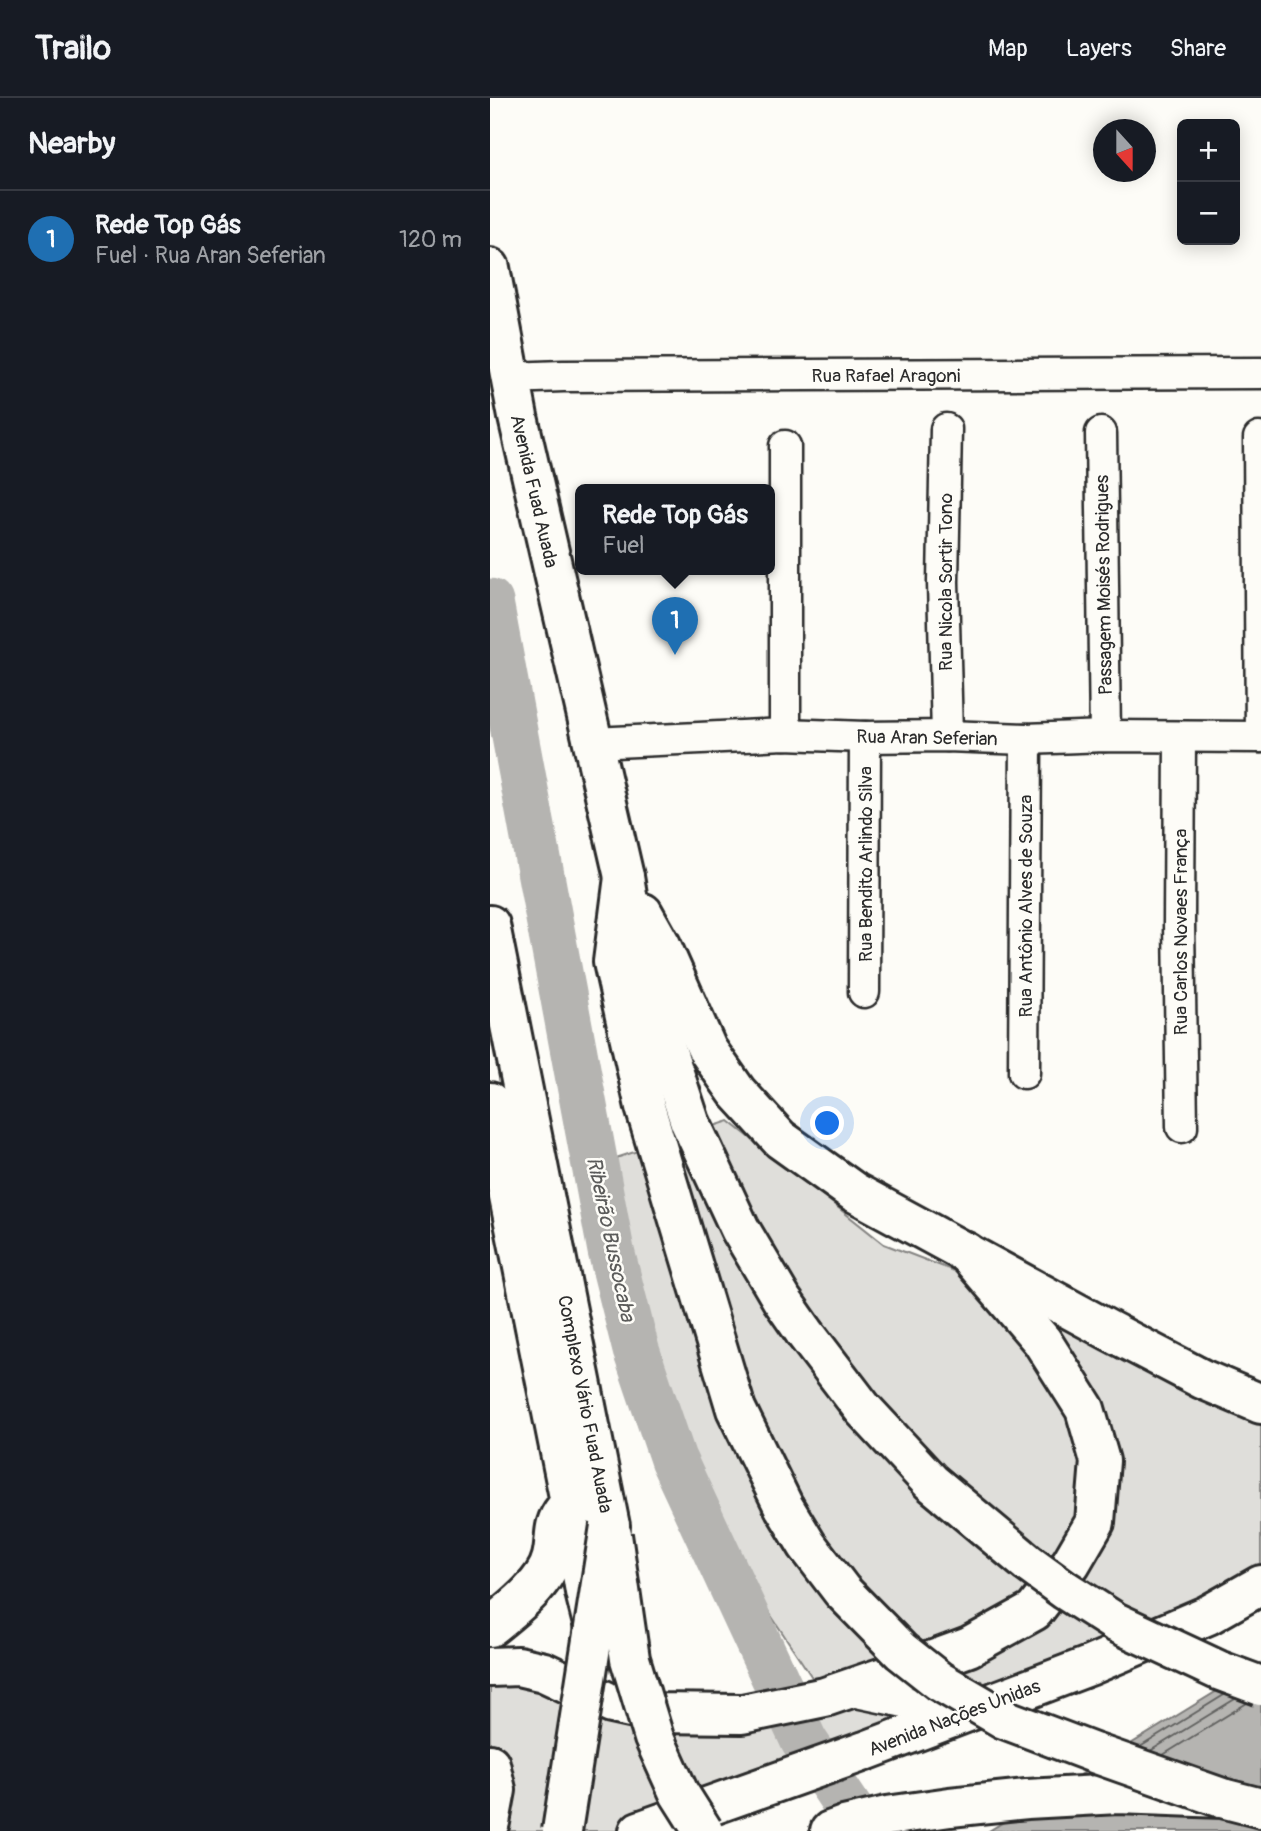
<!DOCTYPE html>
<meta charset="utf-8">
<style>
:root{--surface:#171b24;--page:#20242c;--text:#f1f3f6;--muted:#9ea1a6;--line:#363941;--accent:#1f6fb2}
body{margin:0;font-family:Pangolin,sans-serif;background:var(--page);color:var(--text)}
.controls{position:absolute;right:21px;top:21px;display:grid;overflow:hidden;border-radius:10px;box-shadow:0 4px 18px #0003}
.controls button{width:63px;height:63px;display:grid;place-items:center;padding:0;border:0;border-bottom:2px solid var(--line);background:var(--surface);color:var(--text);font:35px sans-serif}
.compass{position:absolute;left:603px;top:21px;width:63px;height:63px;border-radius:50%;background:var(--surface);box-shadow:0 4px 18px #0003;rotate:159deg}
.you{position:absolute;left:338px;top:1026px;width:24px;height:24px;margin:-18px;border:5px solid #fff;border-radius:50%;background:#1a73e8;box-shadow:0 0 0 10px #1a73e833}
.badge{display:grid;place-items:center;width:46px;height:46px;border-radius:50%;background:var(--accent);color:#fff;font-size:23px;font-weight:700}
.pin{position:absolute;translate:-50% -58px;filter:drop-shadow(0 2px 4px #0008)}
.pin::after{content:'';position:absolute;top:37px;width:24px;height:21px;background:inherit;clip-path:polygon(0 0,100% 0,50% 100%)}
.popup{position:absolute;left:85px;top:386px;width:200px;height:91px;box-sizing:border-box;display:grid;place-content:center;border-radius:10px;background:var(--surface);filter:drop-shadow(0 2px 5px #0005);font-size:23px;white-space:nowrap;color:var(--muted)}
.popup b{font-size:26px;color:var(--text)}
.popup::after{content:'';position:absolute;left:50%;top:100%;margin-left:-14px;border:14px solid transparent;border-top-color:var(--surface)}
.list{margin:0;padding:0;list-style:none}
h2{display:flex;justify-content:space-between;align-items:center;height:91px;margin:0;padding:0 28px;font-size:30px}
h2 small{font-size:23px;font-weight:400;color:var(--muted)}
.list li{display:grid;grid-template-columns:46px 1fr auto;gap:21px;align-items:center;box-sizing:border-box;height:98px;padding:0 28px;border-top:2px solid var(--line)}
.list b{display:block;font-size:26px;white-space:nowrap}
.list p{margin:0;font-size:23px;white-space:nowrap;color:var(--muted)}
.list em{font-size:23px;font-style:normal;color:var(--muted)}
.map{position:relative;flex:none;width:771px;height:1733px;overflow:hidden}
header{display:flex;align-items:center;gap:42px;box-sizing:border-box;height:98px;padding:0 35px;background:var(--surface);border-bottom:2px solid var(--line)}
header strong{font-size:33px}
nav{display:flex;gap:38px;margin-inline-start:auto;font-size:24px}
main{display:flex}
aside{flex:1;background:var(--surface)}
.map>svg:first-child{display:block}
</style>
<header>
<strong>Trailo</strong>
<nav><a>Map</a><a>Layers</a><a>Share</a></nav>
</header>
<main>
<aside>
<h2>Nearby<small></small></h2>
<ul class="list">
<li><span class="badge">1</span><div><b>Rede Top Gás</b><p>Fuel · Rua Aran Seferian</p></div><em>120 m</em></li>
</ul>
</aside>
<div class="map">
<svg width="771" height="1733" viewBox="0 0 771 1733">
<rect width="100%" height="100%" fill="#fdfcf7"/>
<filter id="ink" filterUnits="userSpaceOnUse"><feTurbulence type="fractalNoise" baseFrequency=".0143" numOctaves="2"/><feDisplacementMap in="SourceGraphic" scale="14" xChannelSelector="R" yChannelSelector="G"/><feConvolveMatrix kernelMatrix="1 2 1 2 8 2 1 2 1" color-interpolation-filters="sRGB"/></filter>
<g filter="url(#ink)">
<!-- green -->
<polygon fill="#dfdeda" stroke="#858482" stroke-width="2" points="239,1023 394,1146 620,1233 771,1306 771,1487 149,1733 0,1733 0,1569 122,1606 335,1599 233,1445 157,1244 117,1063"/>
<!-- water -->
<polygon fill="#b5b4b1" stroke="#7e7d7b" stroke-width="2" points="771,1566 771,1733 499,1733"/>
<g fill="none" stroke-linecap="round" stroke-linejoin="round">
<!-- shore -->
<g stroke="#626261" stroke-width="2">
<polyline points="650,1649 734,1597"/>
<polyline points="660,1653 745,1601"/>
<polyline points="673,1657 757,1605"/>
</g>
<!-- river -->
<polyline stroke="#b5b4b1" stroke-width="47" points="0,504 121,1153 146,1252 183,1361 314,1643 374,1733"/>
<defs>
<g id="minor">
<polyline points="20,280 73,278 771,275"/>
<polyline points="456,331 453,484 457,638"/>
<polyline points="611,335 615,638"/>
<polyline points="769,340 771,639"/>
<polyline points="295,636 295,348"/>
<polyline points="690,639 689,825 692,1029"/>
<polyline points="103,645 295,636 375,639 457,638 536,641 615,638 771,639"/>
<polyline points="374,894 375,639"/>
<polyline points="534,975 536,641"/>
<polyline points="357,1592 472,1616"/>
</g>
<g id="major">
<polyline points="0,170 28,319 134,779 144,838 161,905 200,1024 250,1131 292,1202 315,1235"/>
<polyline points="153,815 171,847 217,951 247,994 290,1041 364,1094 620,1233 712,1281 771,1306"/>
<polyline points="0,827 120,1428"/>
<polyline points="0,1004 80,1404 95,1494 104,1530"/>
<path d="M0 1529C21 1512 56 1486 62 1459 67 1439 61 1428 75 1411"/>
<polyline points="0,1569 28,1568 54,1574 122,1606 163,1615 252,1616 335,1599 449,1560 479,1549 544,1513 581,1465 605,1424 610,1363 595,1311 552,1243 476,1154"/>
<polyline points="0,1666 6,1692 0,1724"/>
<polyline points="149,1733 375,1653 599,1568 718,1517 771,1487"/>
</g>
<g id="highway">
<polyline points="134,779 123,864 155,1009 246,1311 294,1409"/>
<polyline points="340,1733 354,1728 397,1718 460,1709 537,1701 628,1696 732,1700 771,1710"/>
</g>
</defs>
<!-- minor casing -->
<use href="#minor" stroke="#2b2b2b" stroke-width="35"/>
<!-- major casing -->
<use href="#major" stroke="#2b2b2b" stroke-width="44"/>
<!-- highway casing -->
<use href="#highway" stroke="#2b2b2b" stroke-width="44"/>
<!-- minor -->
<use href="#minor" stroke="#fdfcf7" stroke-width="30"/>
<!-- major -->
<use href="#major" stroke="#fdfcf7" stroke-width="38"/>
<!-- highway -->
<use href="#highway" stroke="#fdfcf7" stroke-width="38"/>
<defs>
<g id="major-bridge">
<polyline points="315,1235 373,1311 441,1384 538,1465 575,1492 625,1524 728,1572 771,1588"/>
<polyline points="122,1437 140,1561 164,1640 189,1695 213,1733"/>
</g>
<g id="highway-bridge">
<polyline points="294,1409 317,1447 352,1493 411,1553 449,1583 514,1621 604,1655 732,1700"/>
<polyline points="72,1733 120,1428"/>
</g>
</defs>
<!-- major-bridge casing -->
<use href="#major-bridge" stroke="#2b2b2b" stroke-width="44" stroke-linecap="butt"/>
<!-- highway-bridge casing -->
<use href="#highway-bridge" stroke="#2b2b2b" stroke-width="44" stroke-linecap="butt"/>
<!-- major-bridge -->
<use href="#major-bridge" stroke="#fdfcf7" stroke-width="38"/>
<!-- highway-bridge -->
<use href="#highway-bridge" stroke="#fdfcf7" stroke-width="38"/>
</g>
</g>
<g text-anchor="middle" stroke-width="5" stroke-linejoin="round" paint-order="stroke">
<!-- street labels -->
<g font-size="19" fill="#2b2b2b" stroke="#fdfcf7">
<text x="396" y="284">Rua Rafael Aragoni</text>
<text transform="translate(45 393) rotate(77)" y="7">Avenida Fuad Auada</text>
<text transform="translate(455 484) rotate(-90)" y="7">Rua Nicola Sortir Tono</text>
<text transform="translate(613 487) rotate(-91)" y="7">Passagem Moisés Rodrigues</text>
<text transform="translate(437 639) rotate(1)" y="7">Rua Aran Seferian</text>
<text transform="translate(375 766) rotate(-90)" y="7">Rua Bendito Arlindo Silva</text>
<text transform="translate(535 808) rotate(-90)" y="7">Rua Antônio Alves de Souza</text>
<text transform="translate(690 834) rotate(-90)" y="7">Rua Carlos Novaes França</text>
<text transform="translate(96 1306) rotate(79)" y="7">Complexo Vário Fuad Auada</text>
<text transform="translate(464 1619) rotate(-21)" y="7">Avenida Nações Unidas</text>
</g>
<!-- water labels -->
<g font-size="21" font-style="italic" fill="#5b5b5a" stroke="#fdfcf7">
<text transform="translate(121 1141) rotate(78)" y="7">Ribeirão Bussocaba</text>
</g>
</g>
</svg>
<div class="controls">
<button>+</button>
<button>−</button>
</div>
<svg class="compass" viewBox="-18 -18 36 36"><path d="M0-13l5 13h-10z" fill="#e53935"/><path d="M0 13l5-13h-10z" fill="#9ea1a6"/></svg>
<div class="you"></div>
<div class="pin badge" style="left:185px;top:557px">1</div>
<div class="popup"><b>Rede Top Gás</b>Fuel</div>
</div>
</main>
